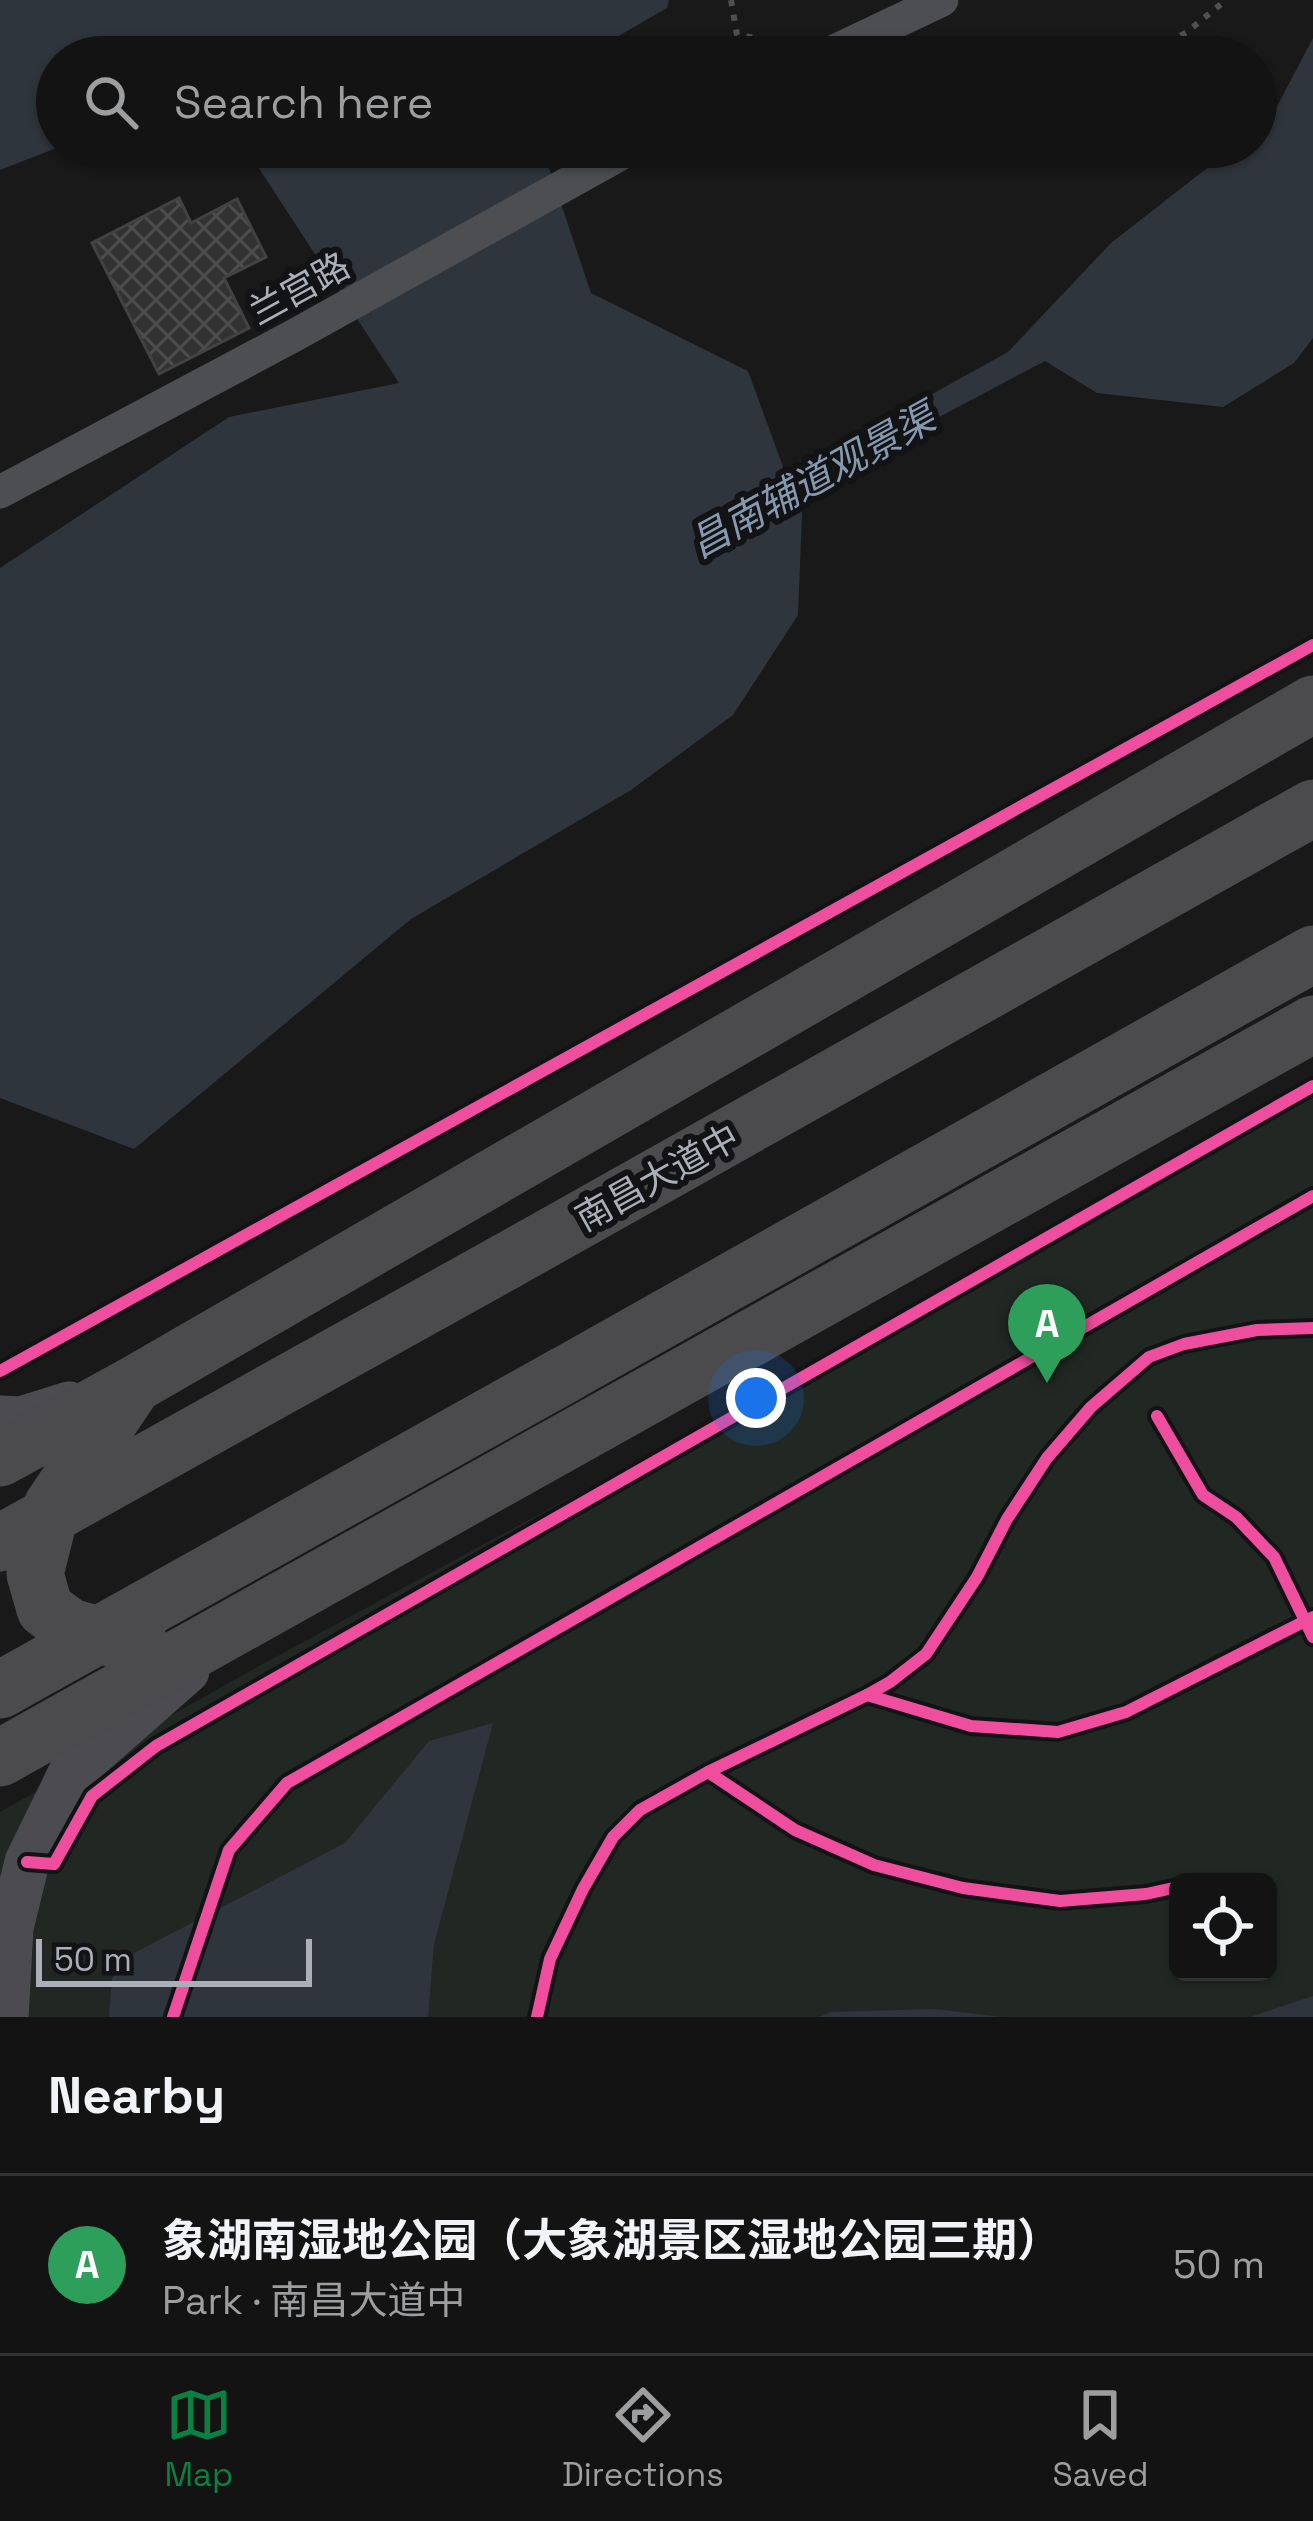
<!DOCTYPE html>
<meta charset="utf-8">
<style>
:root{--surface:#131313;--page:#202021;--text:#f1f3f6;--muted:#9d9ea0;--line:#323233;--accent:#0b8043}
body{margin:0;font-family:"Space Grotesk","Noto Sans SC",sans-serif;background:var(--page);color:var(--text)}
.controls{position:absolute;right:36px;bottom:36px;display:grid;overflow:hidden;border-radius:18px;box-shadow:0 3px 9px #0004}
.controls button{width:108px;height:108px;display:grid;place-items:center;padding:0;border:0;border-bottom:3px solid var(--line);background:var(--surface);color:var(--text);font:60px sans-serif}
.scale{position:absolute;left:36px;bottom:30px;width:276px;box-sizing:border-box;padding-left:12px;border:6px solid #abafb9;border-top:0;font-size:33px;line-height:42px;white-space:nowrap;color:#abafb9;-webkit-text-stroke:9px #131315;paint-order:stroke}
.you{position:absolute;left:756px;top:1398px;width:42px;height:42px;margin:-30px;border:9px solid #fff;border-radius:50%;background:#1a73e8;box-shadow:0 0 0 18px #1a73e833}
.badge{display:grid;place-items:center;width:78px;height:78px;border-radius:50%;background:var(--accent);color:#fff;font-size:39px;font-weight:700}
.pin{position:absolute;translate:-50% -99px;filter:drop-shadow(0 3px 6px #0008)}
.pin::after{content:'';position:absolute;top:63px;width:42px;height:36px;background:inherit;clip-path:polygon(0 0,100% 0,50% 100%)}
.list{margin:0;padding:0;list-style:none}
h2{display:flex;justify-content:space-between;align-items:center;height:156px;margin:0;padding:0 48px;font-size:51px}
h2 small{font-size:39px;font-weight:400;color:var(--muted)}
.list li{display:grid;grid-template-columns:78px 1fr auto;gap:36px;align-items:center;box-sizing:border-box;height:180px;padding:0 48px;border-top:3px solid var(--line)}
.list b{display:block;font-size:45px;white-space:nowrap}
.list p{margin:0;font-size:39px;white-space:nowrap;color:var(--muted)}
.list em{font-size:39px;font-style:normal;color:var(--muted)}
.icon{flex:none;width:66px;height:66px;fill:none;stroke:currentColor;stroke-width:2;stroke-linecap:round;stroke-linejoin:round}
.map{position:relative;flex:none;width:1313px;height:2017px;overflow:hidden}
.search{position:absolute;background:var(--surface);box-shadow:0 3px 9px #0004;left:36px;right:36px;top:36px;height:132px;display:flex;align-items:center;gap:30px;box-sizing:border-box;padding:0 42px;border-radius:66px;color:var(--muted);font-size:45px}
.sheet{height:336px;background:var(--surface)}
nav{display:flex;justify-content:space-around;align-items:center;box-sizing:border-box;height:168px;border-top:3px solid var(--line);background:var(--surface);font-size:33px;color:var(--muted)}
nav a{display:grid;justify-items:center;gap:6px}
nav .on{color:var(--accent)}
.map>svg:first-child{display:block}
</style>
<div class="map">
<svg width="1313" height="2017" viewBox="0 0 1313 2017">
<defs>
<pattern id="building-cross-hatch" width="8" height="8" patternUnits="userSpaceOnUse" patternTransform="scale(3)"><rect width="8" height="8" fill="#323233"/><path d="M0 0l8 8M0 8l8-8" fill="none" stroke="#4d4d4e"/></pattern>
</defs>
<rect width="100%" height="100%" fill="#191919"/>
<!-- park -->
<path fill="#212823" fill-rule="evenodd" d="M1313 1095V2017H0V1812L250 1671ZM1178 1882H1268V1972H1178Z"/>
<!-- water -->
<g fill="#2f353c">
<polygon points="0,0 669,0 667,8 582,57 57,57 59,147 0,170"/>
<polygon points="1313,38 1313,338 1294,363 1223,407 1097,393 1045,361 803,489 798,615 733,715 631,790 411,919 134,1149 0,1098 0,568 229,417 399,383 245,147 542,147 591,293 748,371 786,475 1008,352 1111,243 1234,147 1256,147 1256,130 1271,118"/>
<polygon points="493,1723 434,1944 428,2017 109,2017 112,1978 136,1952 345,1843 429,1741"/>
<polygon points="1313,1996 1313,2017 1250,2017"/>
<polygon points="934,2009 1003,2017 819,2017 831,2012"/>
</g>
<!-- building -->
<polygon fill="url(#building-cross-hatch)" stroke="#424245" stroke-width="3" points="179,198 191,223 237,199 266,257 224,278 249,328 159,374 92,243"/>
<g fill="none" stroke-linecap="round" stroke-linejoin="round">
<!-- path -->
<g stroke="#4f5053" stroke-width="6" stroke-dasharray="6 9" stroke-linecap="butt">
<polyline points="731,0 737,35 791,44"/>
<polyline points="1141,57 1187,32 1226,0"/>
<polyline points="1310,1328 1313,1325"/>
</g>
<!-- street -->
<g stroke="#4d4e52" stroke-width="33">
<polyline points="822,57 942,0"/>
<polyline points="0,492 295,335 633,147"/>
</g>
<!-- secondary -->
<g stroke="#4c4c50" stroke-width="45">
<polyline points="0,1418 21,1419 69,1404"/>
<polyline points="6,2017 11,1928 27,1862 70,1774 187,1671"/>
</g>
<!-- highway -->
<g stroke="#4b4b4e" stroke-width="57">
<polyline points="507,1261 1313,808"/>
<polyline points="566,1374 1313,954"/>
<polyline points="129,1392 52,1506 35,1574 45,1609 70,1627 128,1643 139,1642"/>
<polyline points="0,1458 135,1384 1313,704"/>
<polyline points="0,1758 1313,1024"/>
</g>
<!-- highway-bridge -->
<g stroke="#4b4b4e" stroke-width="57">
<polyline points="0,1543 507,1261"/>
<polyline points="0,1690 566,1374"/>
</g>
<defs>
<g id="cycleway">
<polyline points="0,1371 1313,645"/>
<polyline points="1157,1416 1203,1495 1236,1517 1274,1557 1313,1637"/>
<polyline points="867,1695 971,1726 1058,1732 1126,1712 1313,1617"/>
<polyline points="708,1772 795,1830 874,1865 963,1888 1060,1901 1146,1894 1178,1887"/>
<polyline points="27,1862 54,1864 92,1796 156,1746 1313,1086"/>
<polyline points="173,2017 229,1850 287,1783 1313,1196"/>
<polyline points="537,2017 550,1959 583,1889 613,1837 640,1810 708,1772 867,1695 890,1682 926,1654 977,1577 1007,1519 1047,1458 1091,1407 1149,1357 1184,1344 1257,1330 1313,1328"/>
</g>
</defs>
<!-- cycleway casing -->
<use href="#cycleway" stroke="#131315" stroke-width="20"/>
<!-- cycleway -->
<use href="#cycleway" stroke="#ef4d9e" stroke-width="12"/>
</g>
<g text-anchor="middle" stroke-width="12" stroke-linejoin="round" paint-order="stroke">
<!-- street labels -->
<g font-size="36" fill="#abafb9" stroke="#131315">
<text transform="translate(299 288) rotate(-29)" y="13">兰宫路</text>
<text transform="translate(657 1177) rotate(-29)" y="13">南昌大道中</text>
</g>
<!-- water labels -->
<g font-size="39" font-style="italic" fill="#859ab1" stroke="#131315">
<text transform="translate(812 480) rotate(-29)" y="14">昌南辅道观景渠</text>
</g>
</g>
</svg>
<div class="controls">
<button><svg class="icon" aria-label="locate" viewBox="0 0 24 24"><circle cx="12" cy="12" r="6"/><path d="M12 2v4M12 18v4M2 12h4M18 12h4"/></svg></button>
</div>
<div class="scale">50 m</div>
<div class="you"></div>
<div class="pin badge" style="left:1047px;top:1383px;background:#2e9e5b">A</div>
<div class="search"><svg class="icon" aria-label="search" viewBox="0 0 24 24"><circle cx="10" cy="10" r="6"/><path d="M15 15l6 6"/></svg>Search here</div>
</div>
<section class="sheet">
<h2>Nearby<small></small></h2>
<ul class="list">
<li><span class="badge" style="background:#2e9e5b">A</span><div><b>象湖南湿地公园（大象湖景区湿地公园三期）</b><p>Park · 南昌大道中</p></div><em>50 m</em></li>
</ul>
</section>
<nav>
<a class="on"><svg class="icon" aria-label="map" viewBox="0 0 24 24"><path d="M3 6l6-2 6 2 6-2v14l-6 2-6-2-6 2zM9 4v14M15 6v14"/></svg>Map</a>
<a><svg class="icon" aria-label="directions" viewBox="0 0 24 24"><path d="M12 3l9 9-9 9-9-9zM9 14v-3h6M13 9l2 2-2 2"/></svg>Directions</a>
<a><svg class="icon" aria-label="saved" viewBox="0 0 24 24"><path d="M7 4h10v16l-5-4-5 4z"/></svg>Saved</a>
</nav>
